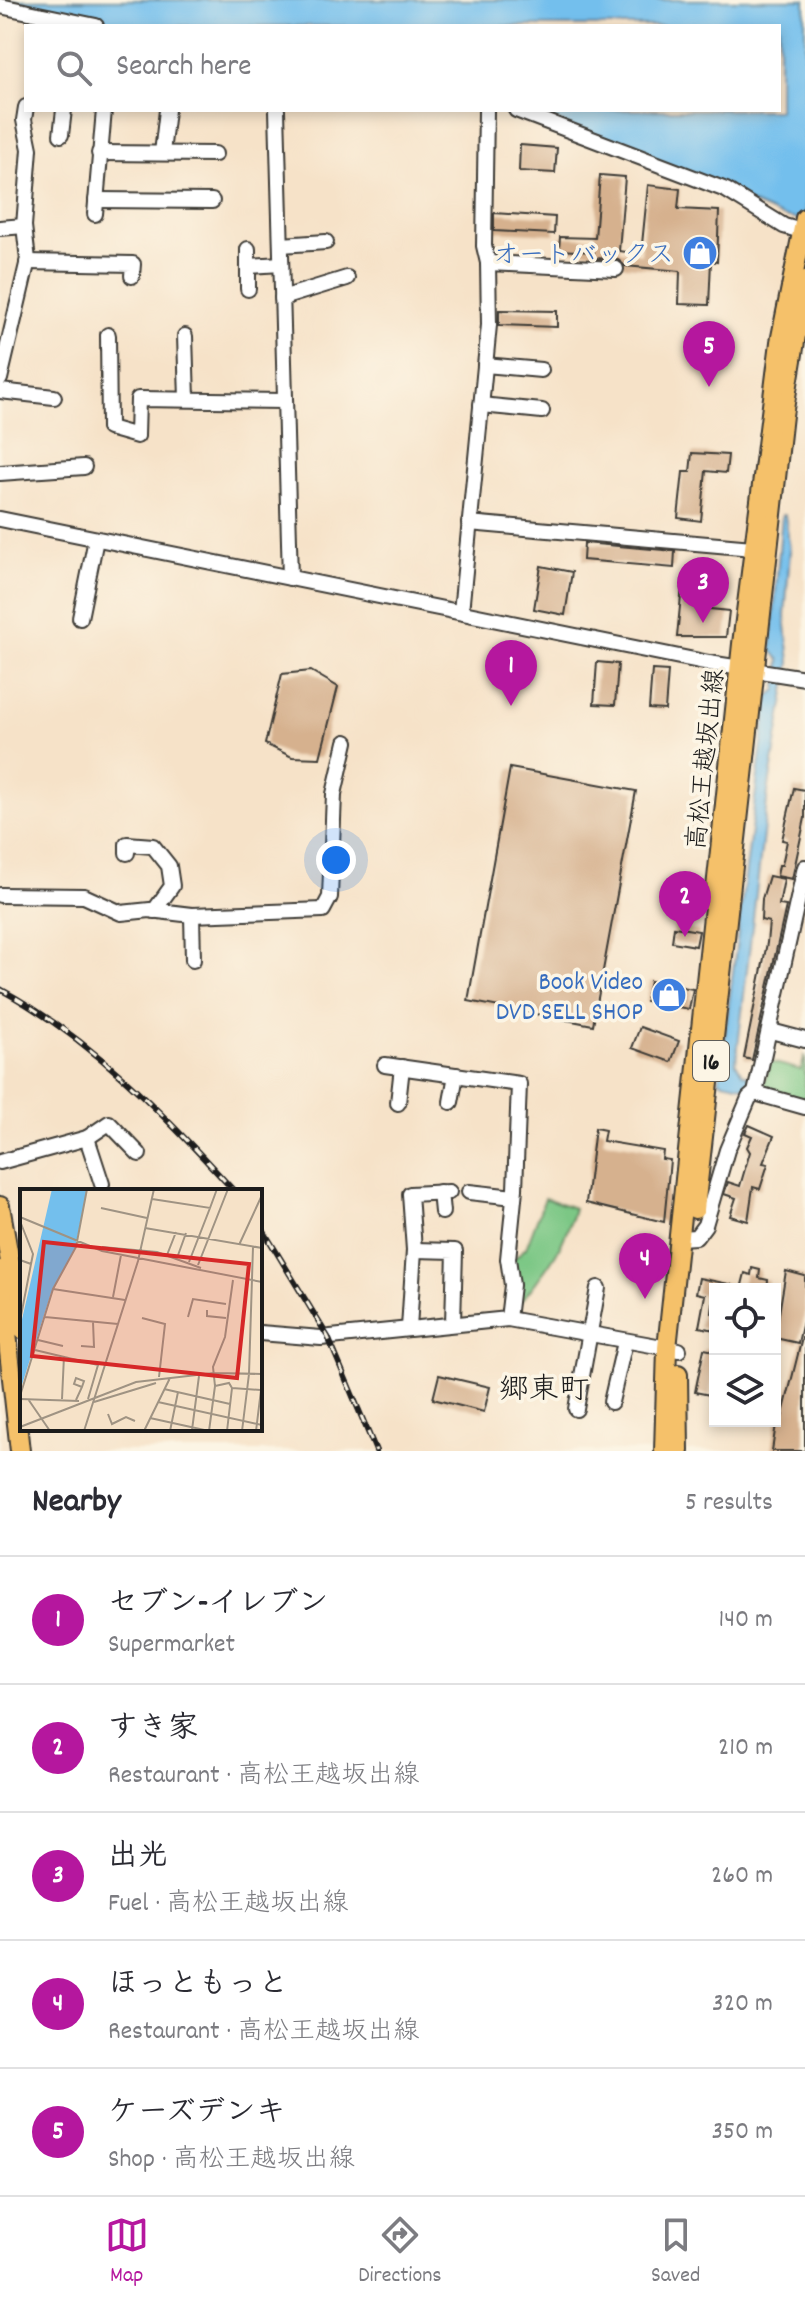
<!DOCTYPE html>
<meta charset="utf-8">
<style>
:root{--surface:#fff;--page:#f7f7f7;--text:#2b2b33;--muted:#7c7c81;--line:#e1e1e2;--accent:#b5179e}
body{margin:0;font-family:Dekko,"Klee One",sans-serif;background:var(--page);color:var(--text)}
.controls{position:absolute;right:24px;bottom:24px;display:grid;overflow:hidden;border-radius:0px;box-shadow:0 4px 12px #0003}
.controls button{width:72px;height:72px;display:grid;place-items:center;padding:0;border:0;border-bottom:2px solid var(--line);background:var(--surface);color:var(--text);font:40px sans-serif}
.you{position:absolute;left:336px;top:860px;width:28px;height:28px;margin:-20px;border:6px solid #fff;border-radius:50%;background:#1a73e8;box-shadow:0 0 0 12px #1a73e833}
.badge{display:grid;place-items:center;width:52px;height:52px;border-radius:50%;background:var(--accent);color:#fff;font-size:26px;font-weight:700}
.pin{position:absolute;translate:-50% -66px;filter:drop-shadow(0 2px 4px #0008)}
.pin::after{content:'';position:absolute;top:42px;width:28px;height:24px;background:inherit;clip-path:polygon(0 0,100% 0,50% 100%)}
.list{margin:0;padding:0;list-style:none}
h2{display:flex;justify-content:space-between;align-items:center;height:104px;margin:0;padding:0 32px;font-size:34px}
h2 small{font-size:26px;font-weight:400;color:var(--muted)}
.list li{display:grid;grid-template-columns:52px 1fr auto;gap:24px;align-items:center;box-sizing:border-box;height:128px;padding:0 32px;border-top:2px solid var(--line)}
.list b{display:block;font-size:30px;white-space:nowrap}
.list p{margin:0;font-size:26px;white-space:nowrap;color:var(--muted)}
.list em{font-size:26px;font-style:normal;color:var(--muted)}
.icon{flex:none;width:44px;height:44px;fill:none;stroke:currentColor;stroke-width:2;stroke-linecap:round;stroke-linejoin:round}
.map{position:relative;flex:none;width:805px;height:1451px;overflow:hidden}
.search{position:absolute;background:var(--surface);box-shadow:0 4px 12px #0003;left:24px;right:24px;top:24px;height:88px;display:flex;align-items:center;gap:20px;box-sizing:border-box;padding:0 28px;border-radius:0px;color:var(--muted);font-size:30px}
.sheet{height:744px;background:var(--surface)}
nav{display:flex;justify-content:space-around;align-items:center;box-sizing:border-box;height:112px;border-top:2px solid var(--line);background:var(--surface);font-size:22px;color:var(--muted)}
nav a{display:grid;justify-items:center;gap:4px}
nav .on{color:var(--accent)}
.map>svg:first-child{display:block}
</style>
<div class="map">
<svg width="805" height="1451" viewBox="0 0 805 1451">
<rect width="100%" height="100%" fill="#fcf5e5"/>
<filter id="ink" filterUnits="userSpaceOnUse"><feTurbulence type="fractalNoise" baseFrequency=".0125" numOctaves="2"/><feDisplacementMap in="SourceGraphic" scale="16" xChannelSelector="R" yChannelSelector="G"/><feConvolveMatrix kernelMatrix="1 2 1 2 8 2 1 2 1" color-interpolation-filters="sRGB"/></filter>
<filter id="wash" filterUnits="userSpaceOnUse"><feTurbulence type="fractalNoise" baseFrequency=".006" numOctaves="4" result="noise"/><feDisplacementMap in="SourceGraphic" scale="32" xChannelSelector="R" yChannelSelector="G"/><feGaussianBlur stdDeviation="1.8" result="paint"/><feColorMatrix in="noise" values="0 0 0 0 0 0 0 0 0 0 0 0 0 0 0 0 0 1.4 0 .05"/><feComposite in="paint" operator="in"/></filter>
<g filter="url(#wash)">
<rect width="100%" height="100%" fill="#f6e2c8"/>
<!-- green -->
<g fill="#7cc785" stroke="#4c7250" stroke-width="2">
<polygon points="805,1055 805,1102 762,1090 771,1062 801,1070"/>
<path d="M545 1198 574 1208C563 1255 541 1274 514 1311L511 1261 526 1248Z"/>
</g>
<!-- water -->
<g fill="#73bfed" stroke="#486e84" stroke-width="2">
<polygon points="11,0 805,0 805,221 781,216 531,110 779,110 779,26 125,26"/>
<polygon points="782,515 785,515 790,551 785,616 790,662 768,792 736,1063 742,1073 750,1077 747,1087 719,1081 768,697 777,690 780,660 771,650"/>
</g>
<g id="blocks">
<!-- building -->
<g fill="#d6b18e">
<polygon points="520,145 557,148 555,173 519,171"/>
<polygon points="600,175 625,177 619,251 641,254 648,185 680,189 678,209 719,211 717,262 711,261 709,305 679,304 680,271 625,266 617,259 593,258 594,252 559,250 560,237 595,238"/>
<polygon points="494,213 555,217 554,234 494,231"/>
<polygon points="499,310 557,311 557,327 499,325"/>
<polygon points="692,453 728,455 726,473 706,471 701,521 678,518 683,472 690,472"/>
<polygon points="584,543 675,551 674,568 583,560"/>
<polygon points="541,566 572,572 565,615 534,609"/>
<polygon points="682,586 703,587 701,608 729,611 726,637 677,637"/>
<polygon points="597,662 618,664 615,705 594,704"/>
<polygon points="652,670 668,671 665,710 649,709"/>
<polygon points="311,671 338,687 320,758 292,757 265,744 282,674"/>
<polygon points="510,768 636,791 593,1025 468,1001"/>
<polygon points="794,788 805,790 805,818 792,879 777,876 779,865 782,865 787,841 782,840"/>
<polygon points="769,876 784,879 779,905 786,906 752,1060 744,1058 767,943 769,922 761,920 762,899"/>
<polygon points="674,927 699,931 696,946 672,942"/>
<polygon points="650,981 693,989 689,1009 646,1001"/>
<polygon points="640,1027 679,1041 671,1062 632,1048"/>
<polygon points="749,1125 774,1136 763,1163 768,1164 760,1189 753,1187 748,1221 730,1216 736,1198 724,1194 728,1182 740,1186 750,1152 747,1147 752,1136 745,1133"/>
<polygon points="595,1128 605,1130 603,1141 663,1151 662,1159 670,1160 664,1222 586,1203"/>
<polygon points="752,1268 760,1270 759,1278 768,1280 767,1289 741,1289 745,1273 751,1275"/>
<polygon points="786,1271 805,1276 805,1313 798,1343 775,1338"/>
<polygon points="699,1278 734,1285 734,1289 715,1289 712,1313 715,1314 715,1330 699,1327 705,1295 696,1293"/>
<polygon points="802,1338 805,1338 805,1451 772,1451 777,1417 782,1418"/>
<polygon points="704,1349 715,1351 710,1395 695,1392"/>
<polygon points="439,1375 490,1387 484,1412 433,1399"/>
</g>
</g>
</g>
<g filter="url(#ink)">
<use href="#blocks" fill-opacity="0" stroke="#3d3a36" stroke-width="2"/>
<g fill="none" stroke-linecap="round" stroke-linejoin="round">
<defs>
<g id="minor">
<polyline points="0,6 96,26"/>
<polyline points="277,110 290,578"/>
<polyline points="516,110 726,190 784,226 805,232"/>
<polyline points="61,135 64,110"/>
<polyline points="99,153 215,154"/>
<polyline points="162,153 167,110"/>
<polyline points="96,200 212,201"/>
<polyline points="95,214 104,110"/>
<polyline points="0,228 24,226"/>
<polyline points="281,245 326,242"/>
<polyline points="248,249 248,289"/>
<polyline points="27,262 133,264 132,276"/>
<polyline points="488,263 616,269"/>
<polyline points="249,266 281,264"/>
<polyline points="282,298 347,278"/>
<polyline points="108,335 109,428 137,436 138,399 285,401"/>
<polyline points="185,336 187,399"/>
<polyline points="485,365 541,370"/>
<polyline points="0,379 28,260 24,226 30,149 24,120 26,107"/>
<polyline points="0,391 54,397"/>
<polyline points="481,405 542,411"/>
<polyline points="0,473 84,467"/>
<polyline points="0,519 709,663 805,678"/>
<polyline points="469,523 764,549"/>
<polyline points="461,612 489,325 488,263 484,246 486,110"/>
<polyline points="80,618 96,539"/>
<polyline points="127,853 127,844 153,846 169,866 172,886 154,911"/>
<polyline points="0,895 84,896 121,913 150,910 192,915 323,910 330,897 334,794 346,742"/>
<polyline points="192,915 193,960"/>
<polyline points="771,1031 805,1040"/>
<polyline points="385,1065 519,1084 515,1189 508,1259 512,1285 508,1319"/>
<polyline points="755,1093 805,1107"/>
<polyline points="451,1102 456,1075"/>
<polyline points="398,1103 402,1067"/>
<polyline points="87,1138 109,1123 139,1154"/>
<polyline points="0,1162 87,1138 102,1184"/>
<polyline points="440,1192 442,1212"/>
<polyline points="469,1192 514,1197"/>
<polyline points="679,1238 696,1237 705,1225 727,1150 749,1098 755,1093 805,867"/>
<polyline points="414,1250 455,1251 453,1323"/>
<polyline points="409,1328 414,1250 410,1194 449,1192"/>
<polyline points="260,1333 321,1338 508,1319 679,1350"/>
<polyline points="611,1402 625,1342"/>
<polyline points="576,1409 598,1288"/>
</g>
<g id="major">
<polyline points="0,1206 22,1329"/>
<polyline points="695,1209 783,415 805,280"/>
<polyline points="0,1270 20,1451"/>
<polyline points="678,1374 679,1451"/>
<polyline points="664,1451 667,1348 742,644 780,342 805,218"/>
</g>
</defs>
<!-- minor casing -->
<use href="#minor" stroke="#3d3a36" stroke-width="18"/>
<!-- major casing -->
<use href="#major" stroke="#3d3a36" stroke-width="22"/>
<!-- minor -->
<use href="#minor" stroke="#fff" stroke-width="14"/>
<!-- major -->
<use href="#major" stroke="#f5c16b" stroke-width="18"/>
<defs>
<g id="rail">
<path d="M0 989C92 1039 165 1115 234 1191"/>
<polyline points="260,1225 328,1337 376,1451"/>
</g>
</defs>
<!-- rail casing -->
<use href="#rail" stroke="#1c1c1c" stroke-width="6"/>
<!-- rail -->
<use href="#rail" stroke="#fcf5e5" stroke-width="3" stroke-dasharray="9" stroke-linecap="butt"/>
</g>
</g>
<!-- icons -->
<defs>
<symbol id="shop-disc" viewBox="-11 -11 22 22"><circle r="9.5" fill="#3f7fe0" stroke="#fcf5e5"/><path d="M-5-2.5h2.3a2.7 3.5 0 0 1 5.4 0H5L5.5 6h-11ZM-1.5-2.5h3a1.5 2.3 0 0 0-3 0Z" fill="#fff"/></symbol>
</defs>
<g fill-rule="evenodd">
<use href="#shop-disc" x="680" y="233" width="40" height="40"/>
<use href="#shop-disc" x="649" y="975" width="40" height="40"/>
</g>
<g text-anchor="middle" stroke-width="7" stroke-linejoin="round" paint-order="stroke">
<!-- shield labels -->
<rect fill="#fcf5e5" stroke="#5f5d58" stroke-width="2" x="693" y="1041" width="36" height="40" rx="6"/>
<g font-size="24" font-weight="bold" fill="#1c1c1c">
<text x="711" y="1069">16</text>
</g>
<!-- shop labels -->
<g font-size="26" fill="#366cbe" stroke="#fcf5e5" text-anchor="end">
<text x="674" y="262">オートバックス</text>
<text x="643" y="989">Book Video<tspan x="643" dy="30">DVD SELL SHOP</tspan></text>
</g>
<!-- street labels -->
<g font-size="26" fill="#1c1c1c" stroke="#fcf5e5">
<text transform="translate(704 759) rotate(-84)" y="9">高松王越坂出線</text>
</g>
<!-- quarter labels -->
<g font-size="30" fill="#1c1c1c" stroke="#fcf5e5">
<text x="544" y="1398">郷東町</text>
</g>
</g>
<!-- overview -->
<g transform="translate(20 1189)">
<rect width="242" height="242" fill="#f6e2c8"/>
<path d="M32 0H67L55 59 31 104 0 202V139Z" fill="#73bfed"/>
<path fill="none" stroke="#9f9383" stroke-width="2" d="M132 10 190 19 197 0M81 19 127 29M0 28 82 62 242 93M0 32 13 65 11 75M125 39 242 59M219 56 242 6M82 58 137 63 181 79M147 66 156 43M157 69 166 44M0 71 11 75 0 132M169 73 190 19M178 76 208 0M33 100 105 111M93 108 101 66M187 121V127L206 129M25 128 98 135M168 128 173 110 206 115M122 129 145 135 139 188M18 151 43 157M61 157 74 158 73 133M15 161 78 176 68 210M229 185 233 58M212 199 241 201M144 200 210 215M0 207 33 100 56 58 67 0M0 210 59 212M8 210 30 242M42 210 44 167M56 211 62 198 64 192 56 189 54 195 62 198M74 213 136 194M138 213 242 236M88 225 92 235 106 228 115 232M130 229 189 242M0 238 116 193 194 184 242 185M172 241 179 187M64 242 118 72 134 0M124 242 150 189M150 242 158 203M189 242 195 197M207 242 212 199 209 194 195 197 193 178 205 148 213 91M222 242 229 185M236 242 241 201"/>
<path fill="#d62828" fill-opacity="0.15" stroke="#d62828" stroke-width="4" d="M24 53 229 75 217 189 12 167Z"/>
<rect width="242" height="242" fill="none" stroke="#1c1c1c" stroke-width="4"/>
</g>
</svg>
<div class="controls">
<button><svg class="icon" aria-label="locate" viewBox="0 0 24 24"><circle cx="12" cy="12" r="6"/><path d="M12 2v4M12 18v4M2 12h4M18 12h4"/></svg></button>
<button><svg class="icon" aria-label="layers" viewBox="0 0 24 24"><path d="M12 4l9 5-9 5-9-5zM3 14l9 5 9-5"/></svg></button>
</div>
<div class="you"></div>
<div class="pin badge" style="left:511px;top:706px">1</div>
<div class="pin badge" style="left:685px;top:937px">2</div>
<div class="pin badge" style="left:703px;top:623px">3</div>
<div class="pin badge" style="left:645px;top:1299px">4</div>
<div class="pin badge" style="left:709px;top:387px">5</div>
<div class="search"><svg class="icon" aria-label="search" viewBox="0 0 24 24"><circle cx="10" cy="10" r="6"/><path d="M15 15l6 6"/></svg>Search here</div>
</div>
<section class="sheet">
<h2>Nearby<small>5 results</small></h2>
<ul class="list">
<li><span class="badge">1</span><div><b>セブン-イレブン</b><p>Supermarket</p></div><em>140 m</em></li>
<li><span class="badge">2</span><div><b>すき家</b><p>Restaurant · 高松王越坂出線</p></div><em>210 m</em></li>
<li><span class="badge">3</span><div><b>出光</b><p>Fuel · 高松王越坂出線</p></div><em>260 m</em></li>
<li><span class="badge">4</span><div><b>ほっともっと</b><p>Restaurant · 高松王越坂出線</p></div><em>320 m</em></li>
<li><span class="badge">5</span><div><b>ケーズデンキ</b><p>Shop · 高松王越坂出線</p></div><em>350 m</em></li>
</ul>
</section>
<nav>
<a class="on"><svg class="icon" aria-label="map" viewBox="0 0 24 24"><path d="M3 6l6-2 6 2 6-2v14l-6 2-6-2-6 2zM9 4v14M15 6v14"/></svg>Map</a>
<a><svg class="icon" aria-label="directions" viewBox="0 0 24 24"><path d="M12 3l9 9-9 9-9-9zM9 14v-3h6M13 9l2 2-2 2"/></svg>Directions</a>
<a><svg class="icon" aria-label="saved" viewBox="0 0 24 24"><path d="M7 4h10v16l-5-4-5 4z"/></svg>Saved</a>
</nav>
